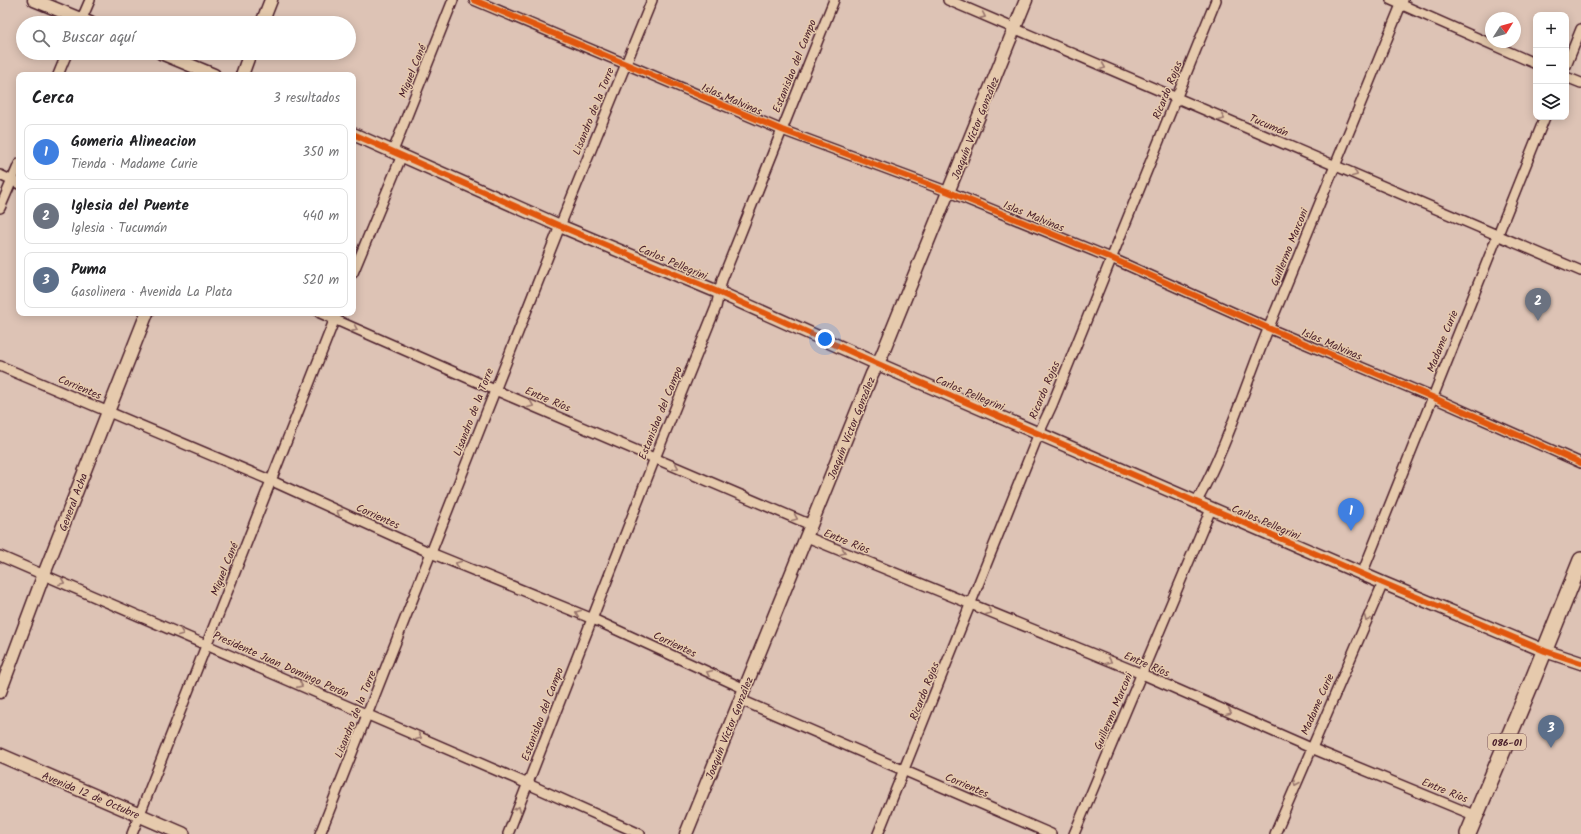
<!DOCTYPE html>
<html lang="es">
<meta charset="utf-8">
<style>
:root{--surface:#fff;--page:#f2f2f2;--text:#202124;--muted:#757577;--line:#e0e0e0;--accent:#d1495b}
body{margin:0;font-family:Kalam,sans-serif;background:var(--page);color:var(--text)}
.controls{position:absolute;right:12px;top:12px;display:grid;overflow:hidden;border-radius:8px;box-shadow:0 2px 10px #0003}
.controls button{width:36px;height:36px;display:grid;place-items:center;padding:0;border:0;border-bottom:1px solid var(--line);background:var(--surface);color:var(--text);font:20px sans-serif}
.compass{position:absolute;left:1485px;top:12px;width:36px;height:36px;border-radius:50%;background:var(--surface);box-shadow:0 2px 10px #0003;rotate:53deg}
.you{position:absolute;left:825px;top:339px;width:14px;height:14px;margin:-10px;border:3px solid #fff;border-radius:50%;background:#1a73e8;box-shadow:0 0 0 6px #1a73e833}
.badge{display:grid;place-items:center;width:26px;height:26px;border-radius:50%;background:var(--accent);color:#fff;font-size:13px;font-weight:700}
.pin{position:absolute;translate:-50% -33px;filter:drop-shadow(0 1px 2px #0008)}
.pin::after{content:'';position:absolute;top:21px;width:14px;height:12px;background:inherit;clip-path:polygon(0 0,100% 0,50% 100%)}
.list{margin:0;padding:0;list-style:none}
h2{display:flex;justify-content:space-between;align-items:center;height:52px;margin:0;padding:0 16px;font-size:17px}
h2 small{font-size:13px;font-weight:400;color:var(--muted)}
.list li{display:grid;grid-template-columns:26px 1fr auto;gap:12px;align-items:center;box-sizing:border-box;height:56px;margin:0 8px 8px;padding:0 8px;border:1px solid var(--line);border-radius:8px}
.list b{display:block;font-size:15px;white-space:nowrap}
.list p{margin:0;font-size:13px;white-space:nowrap;color:var(--muted)}
.list em{font-size:13px;font-style:normal;color:var(--muted)}
.icon{flex:none;width:22px;height:22px;fill:none;stroke:currentColor;stroke-width:2;stroke-linecap:round;stroke-linejoin:round}
.map{position:relative;flex:none;width:1581px;height:834px;overflow:hidden}
.search{position:absolute;background:var(--surface);box-shadow:0 2px 10px #0003;left:16px;top:16px;width:340px;height:44px;display:flex;align-items:center;gap:10px;box-sizing:border-box;padding:0 14px;border-radius:22px;color:var(--muted);font-size:15px}
.panel{position:absolute;background:var(--surface);box-shadow:0 2px 10px #0003;left:16px;top:72px;width:340px;height:244px;border-radius:8px}
.map>svg:first-child{display:block}
</style>
<div class="map">
<svg width="1581" height="834" viewBox="0 0 1581 834">
<rect width="100%" height="100%" fill="#ddc3b5"/>
<filter id="ink" filterUnits="userSpaceOnUse"><feTurbulence type="fractalNoise" baseFrequency=".025" numOctaves="2"/><feDisplacementMap in="SourceGraphic" scale="8" xChannelSelector="R" yChannelSelector="G"/><feConvolveMatrix kernelMatrix="1 2 1 2 8 2 1 2 1" color-interpolation-filters="sRGB"/></filter>
<g filter="url(#ink)">
<g fill="none" stroke-linecap="round" stroke-linejoin="round">
<defs>
<g id="minor">
<polyline points="474,0 782,130 949,192 1111,258 1268,328 1432,397 1581,463"/>
<polyline points="948,0 1581,271"/>
<polyline points="1391,0 1536,64"/>
<polyline points="80,23 90,0"/>
<polyline points="1566,66 1581,29"/>
<polyline points="58,75 67,53"/>
<polyline points="1566,77 1581,83"/>
<polyline points="393,151 453,0"/>
<polyline points="0,175 19,184"/>
<polyline points="0,208 19,164"/>
<polyline points="353,273 402,155"/>
<polyline points="320,313 495,390 811,525"/>
<polyline points="0,366 272,481 431,553 593,619 745,689"/>
<path d="M1196 503C1227 447 1245 386 1269 327 1313 218 1358 109 1403 0"/>
<polyline points="807,537 1142,674 1311,748 1476,816"/>
<polyline points="0,556 528,784 640,834"/>
<polyline points="1362,574 1545,117"/>
<polyline points="741,700 1051,834"/>
<polyline points="132,834 337,313"/>
<polyline points="320,834 560,226 652,0"/>
<polyline points="508,834 655,458 716,307 722,280 834,0"/>
<polyline points="878,834 1039,433 1052,405 1216,0"/>
<polyline points="1074,834 1211,509"/>
<polyline points="1275,834 1383,583"/>
</g>
<g id="tertiary">
<polyline points="34,0 90,23"/>
<polyline points="262,23 271,0"/>
<polyline points="161,53 214,75"/>
<polyline points="242,75 250,53"/>
<polyline points="353,134 560,226 718,292 878,364 1383,583 1545,651 1581,663"/>
<polyline points="0,692 44,574 147,313"/>
<polyline points="686,834 872,374 882,355 1026,0"/>
</g>
<polyline id="secondary" points="0,755 183,834"/>
<polyline id="primary" points="1468,834 1533,679 1581,560"/>
</defs>
<!-- minor casing -->
<use href="#minor" stroke="#4a1f2b" stroke-width="12"/>
<!-- tertiary casing -->
<use href="#tertiary" stroke="#4a1f2b" stroke-width="15"/>
<!-- secondary casing -->
<use href="#secondary" stroke="#4a1f2b" stroke-width="16"/>
<!-- primary casing -->
<use href="#primary" stroke="#4a1f2b" stroke-width="18"/>
<!-- minor -->
<use href="#minor" stroke="#e6caad" stroke-width="9"/>
<!-- tertiary -->
<use href="#tertiary" stroke="#e6caad" stroke-width="12"/>
<!-- secondary -->
<use href="#secondary" stroke="#e6caad" stroke-width="13"/>
<!-- primary -->
<use href="#primary" stroke="#e6caad" stroke-width="15"/>
<defs>
<g id="cycleway">
<polyline points="474,0 782,130 949,192 1111,258 1268,328 1432,397 1581,463"/>
<polyline points="353,134 560,226 718,292 878,364 1383,583 1545,651 1581,663"/>
</g>
</defs>
<!-- cycleway casing -->
<use href="#cycleway" stroke="#e6caad" stroke-width="8"/>
<!-- cycleway -->
<use href="#cycleway" stroke="#e0560e" stroke-width="6"/>
</g>
<!-- one-way arrows -->
<defs><path id="oneway-chevron" d="M-2-3.5L2.5 0L-2 3.5" fill="none" stroke-width="1.6" stroke-linecap="round" stroke-linejoin="round"/></defs>
<g stroke="#98746c">
<use href="#oneway-chevron" transform="translate(983 16) rotate(24)"/>
<use href="#oneway-chevron" transform="translate(1103 67) rotate(23)"/>
<use href="#oneway-chevron" transform="translate(1222 118) rotate(23)"/>
<use href="#oneway-chevron" transform="translate(1355 174) rotate(23)"/>
<use href="#oneway-chevron" transform="translate(355 329) rotate(24)"/>
<use href="#oneway-chevron" transform="translate(531 405) rotate(23)"/>
<use href="#oneway-chevron" transform="translate(676 467) rotate(23)"/>
<use href="#oneway-chevron" transform="translate(339 512) rotate(-156)"/>
<use href="#oneway-chevron" transform="translate(795 518) rotate(23)"/>
<use href="#oneway-chevron" transform="translate(843 552) rotate(22)"/>
<use href="#oneway-chevron" transform="translate(458 564) rotate(-158)"/>
<use href="#oneway-chevron" transform="translate(62 582) rotate(23)"/>
<use href="#oneway-chevron" transform="translate(989 612) rotate(22)"/>
<use href="#oneway-chevron" transform="translate(578 613) rotate(-158)"/>
<use href="#oneway-chevron" transform="translate(1367 619) rotate(114)"/>
<use href="#oneway-chevron" transform="translate(181 633) rotate(23)"/>
<use href="#oneway-chevron" transform="translate(1109 661) rotate(22)"/>
<use href="#oneway-chevron" transform="translate(709 673) rotate(-155)"/>
<use href="#oneway-chevron" transform="translate(300 685) rotate(24)"/>
<use href="#oneway-chevron" transform="translate(1229 712) rotate(23)"/>
<use href="#oneway-chevron" transform="translate(419 737) rotate(23)"/>
<use href="#oneway-chevron" transform="translate(1296 783) rotate(113)"/>
<use href="#oneway-chevron" transform="translate(518 809) rotate(-68)"/>
</g>
</g>
<g text-anchor="middle" stroke-width="3" stroke-linejoin="round" paint-order="stroke">
<!-- shield labels -->
<rect fill="#e6caad" stroke="#795252" stroke-width="1" x="1488" y="734" width="38" height="16" rx="3"/>
<g font-size="10" font-weight="bold" fill="#4a1f2b">
<text x="1507" y="746">086-01</text>
</g>
<!-- street labels -->
<g font-size="11" fill="#4a1f2b" stroke="#e6caad">
<text transform="translate(794 66) rotate(-68)" y="4">Estanislao del Campo</text>
<text transform="translate(412 71) rotate(-68)" y="4">Miguel Cané</text>
<text transform="translate(1167 90) rotate(-68)" y="4">Ricardo Rojas</text>
<text transform="translate(732 99) rotate(23)" y="4">Islas Malvinas</text>
<text transform="translate(593 111) rotate(-68)" y="4">Lisandro de la Torre</text>
<text transform="translate(1269 125) rotate(23)" y="4">Tucumán</text>
<text transform="translate(975 128) rotate(-68)" y="4">Joaquín Víctor González</text>
<text transform="translate(1034 216) rotate(22)" y="4">Islas Malvinas</text>
<text transform="translate(1289 247) rotate(-68)" y="4">Guillermo Marconi</text>
<text transform="translate(673 262) rotate(23)" y="4">Carlos Pellegrini</text>
<text transform="translate(1442 341) rotate(-68)" y="4">Madame Curie</text>
<text transform="translate(1332 344) rotate(23)" y="4">Islas Malvinas</text>
<text transform="translate(80 387) rotate(23)" y="4">Corrientes</text>
<text transform="translate(1044 390) rotate(-67)" y="4">Ricardo Rojas</text>
<text transform="translate(970 393) rotate(23)" y="4">Carlos Pellegrini</text>
<text transform="translate(548 399) rotate(23)" y="4">Entre Ríos</text>
<text transform="translate(473 412) rotate(-69)" y="4">Lisandro de la Torre</text>
<text transform="translate(660 413) rotate(-68)" y="4">Estanislao del Campo</text>
<text transform="translate(851 428) rotate(-68)" y="4">Joaquín Víctor González</text>
<text transform="translate(73 502) rotate(-69)" y="4">General Acha</text>
<text transform="translate(378 516) rotate(24)" y="4">Corrientes</text>
<text transform="translate(1266 522) rotate(23)" y="4">Carlos Pellegrini</text>
<text transform="translate(847 541) rotate(22)" y="4">Entre Ríos</text>
<text transform="translate(224 569) rotate(-68)" y="4">Miguel Cané</text>
<text transform="translate(675 644) rotate(25)" y="4">Corrientes</text>
<text transform="translate(281 664) rotate(24)" y="4">Presidente Juan Domingo Perón</text>
<text transform="translate(1147 664) rotate(23)" y="4">Entre Ríos</text>
<text transform="translate(924 691) rotate(-68)" y="4">Ricardo Rojas</text>
<text transform="translate(1317 704) rotate(-66)" y="4">Madame Curie</text>
<text transform="translate(1113 711) rotate(-67)" y="4">Guillermo Marconi</text>
<text transform="translate(355 714) rotate(-68)" y="4">Lisandro de la Torre</text>
<text transform="translate(542 714) rotate(-69)" y="4">Estanislao del Campo</text>
<text transform="translate(729 728) rotate(-68)" y="4">Joaquín Víctor González</text>
<text transform="translate(967 785) rotate(23)" y="4">Corrientes</text>
<text transform="translate(1445 790) rotate(22)" y="4">Entre Ríos</text>
<text transform="translate(91 795) rotate(23)" y="4">Avenida 12 de Octubre</text>
</g>
</g>
</svg>
<div class="controls">
<button>+</button>
<button>−</button>
<button><svg class="icon" aria-label="layers" viewBox="0 0 24 24"><path d="M12 4l9 5-9 5-9-5zM3 14l9 5 9-5"/></svg></button>
</div>
<svg class="compass" viewBox="-18 -18 36 36"><path d="M0-13l5 13h-10z" fill="#e53935"/><path d="M0 13l5-13h-10z" fill="#757577"/></svg>
<div class="you"></div>
<div class="pin badge" style="left:1351px;top:531px;background:#3f7fe0">1</div>
<div class="pin badge" style="left:1538px;top:321px;background:#6b7280">2</div>
<div class="pin badge" style="left:1551px;top:748px;background:#5c6f8a">3</div>
<div class="search"><svg class="icon" aria-label="search" viewBox="0 0 24 24"><circle cx="10" cy="10" r="6"/><path d="M15 15l6 6"/></svg>Buscar aquí</div>
<section class="panel">
<h2>Cerca<small>3 resultados</small></h2>
<ul class="list">
<li><span class="badge" style="background:#3f7fe0">1</span><div><b>Gomeria Alineacion</b><p>Tienda · Madame Curie</p></div><em>350 m</em></li>
<li><span class="badge" style="background:#6b7280">2</span><div><b>Iglesia del Puente</b><p>Iglesia · Tucumán</p></div><em>440 m</em></li>
<li><span class="badge" style="background:#5c6f8a">3</span><div><b>Puma</b><p>Gasolinera · Avenida La Plata</p></div><em>520 m</em></li>
</ul>
</section>
</div>
